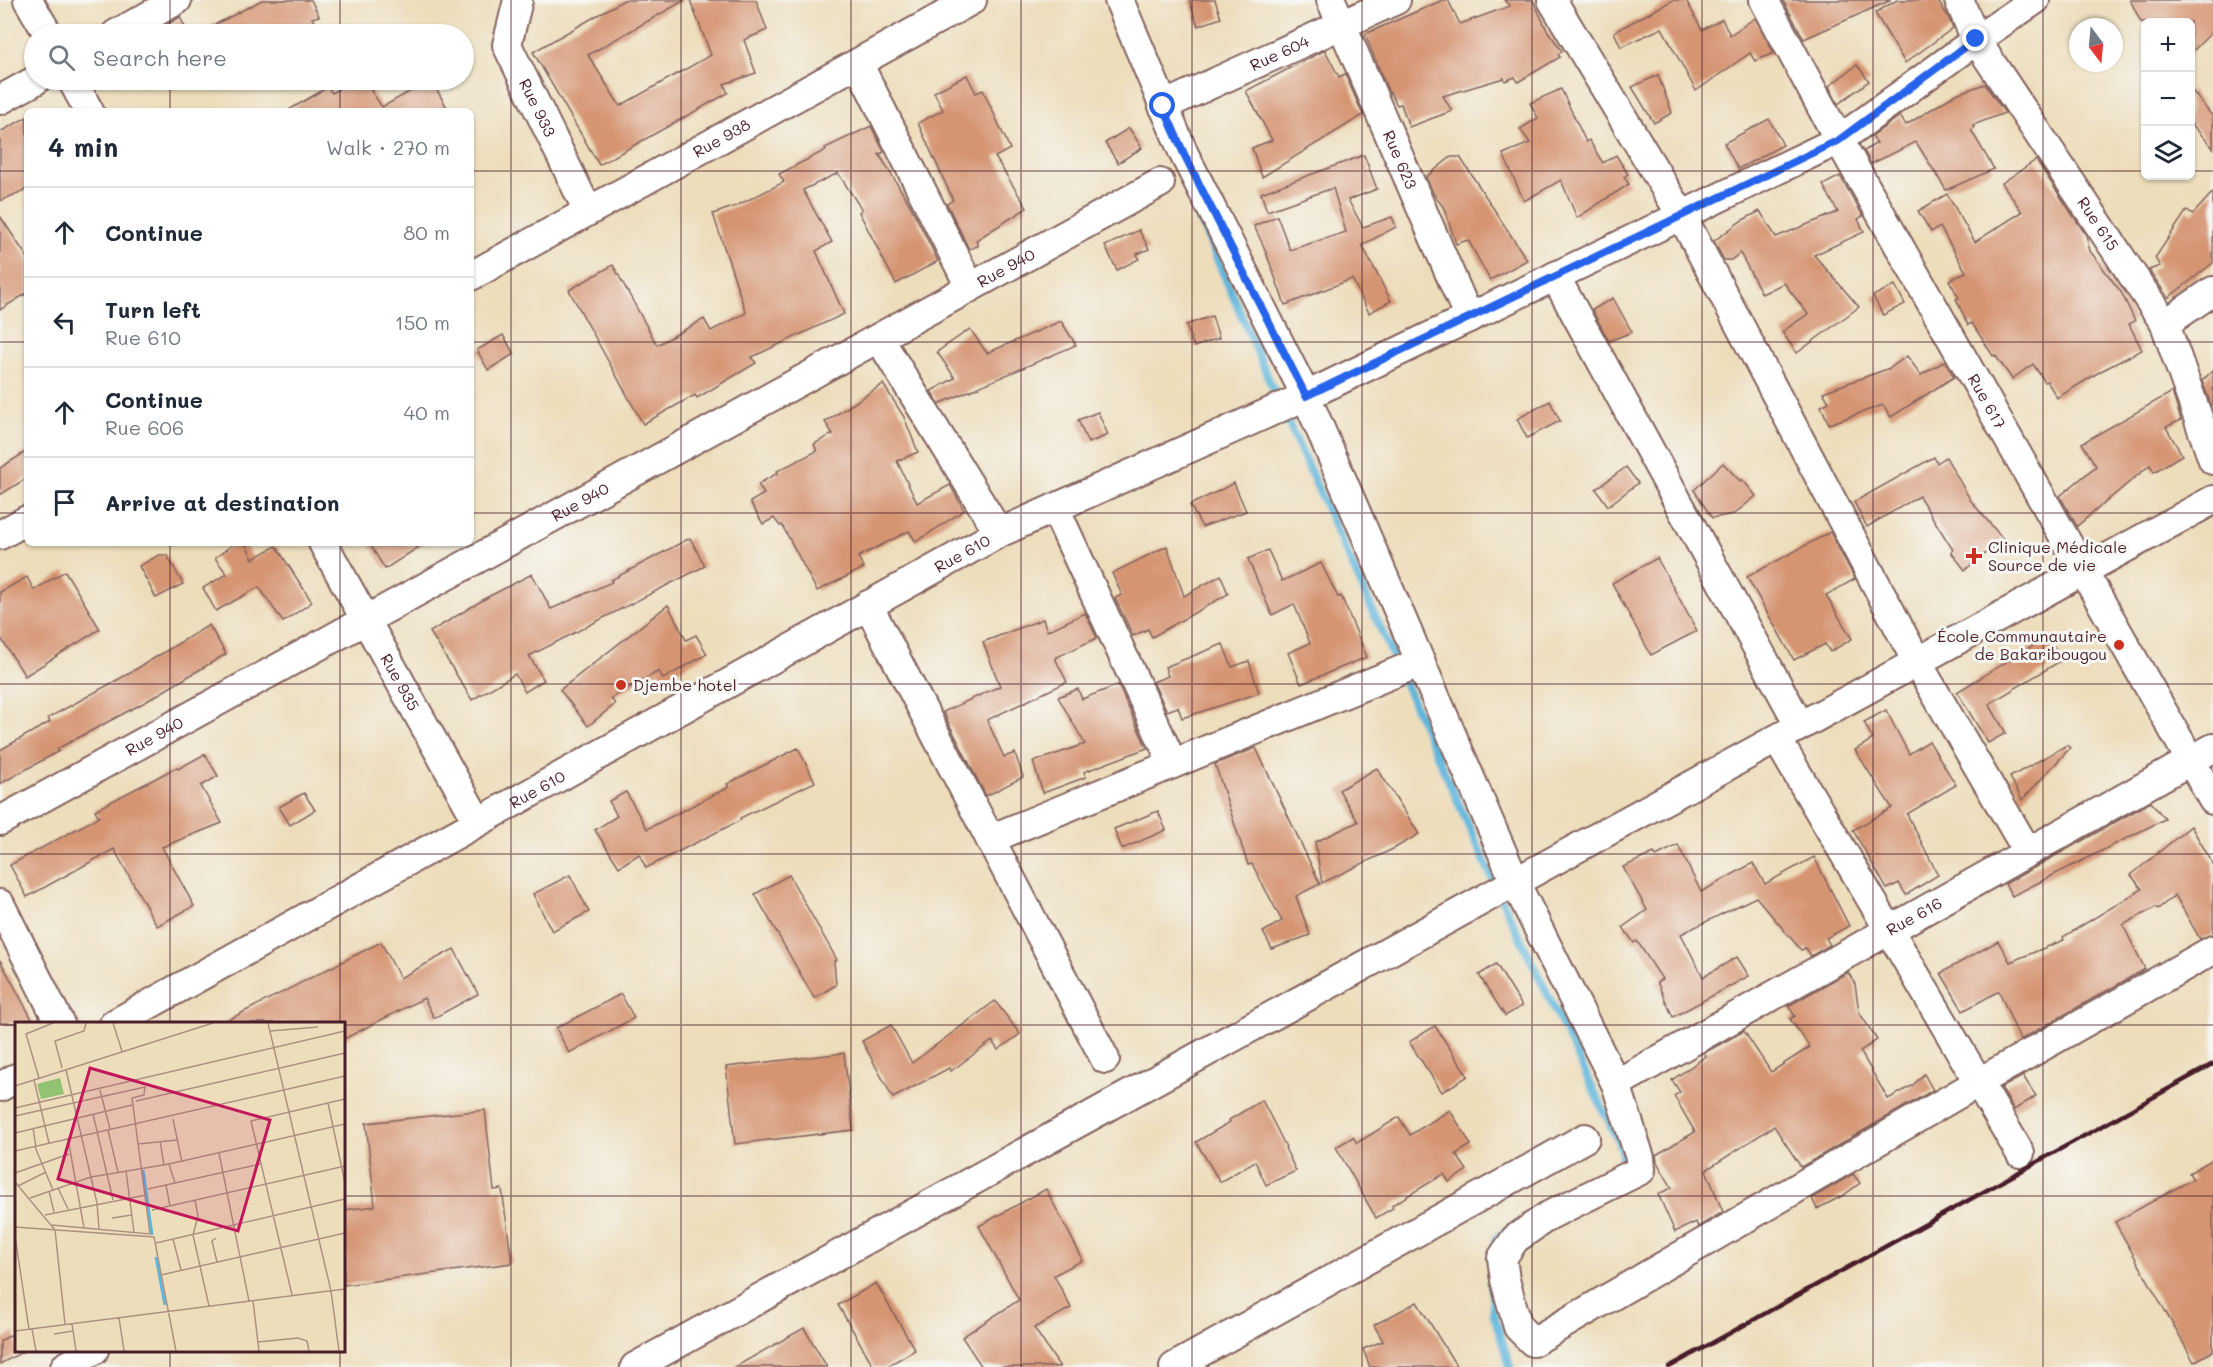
<!DOCTYPE html>
<meta charset="utf-8">
<style>
:root{--surface:#fff;--page:#f6f6f7;--text:#1f2937;--muted:#747a83;--line:#e0e1e3}
body{margin:0;font-family:Mali,sans-serif;background:var(--page);color:var(--text)}
.controls{position:absolute;right:18px;top:18px;display:grid;overflow:hidden;border-radius:9px;box-shadow:0 2px 4px #0004}
.controls button{width:54px;height:54px;display:grid;place-items:center;padding:0;border:0;border-bottom:2px solid var(--line);background:var(--surface);color:var(--text);font:30px sans-serif}
.compass{position:absolute;left:2069px;top:18px;width:54px;height:54px;border-radius:50%;background:var(--surface);box-shadow:0 2px 4px #0004;rotate:164deg}
.stop{position:absolute;width:18px;height:18px;margin:-14px;border:4px solid #2563eb;border-radius:50%;background:#fff}
.stop.end{background:#2563eb;border-color:#fff;box-shadow:0 2px 6px #0008}
.list{margin:0;padding:0;list-style:none}
h2{display:flex;justify-content:space-between;align-items:center;height:78px;margin:0;padding:0 24px;font-size:26px}
h2 small{font-size:20px;font-weight:400;color:var(--muted)}
.list li{display:grid;grid-template-columns:39px 1fr auto;gap:18px;align-items:center;box-sizing:border-box;height:90px;padding:0 24px;border-top:2px solid var(--line)}
.list b{display:block;font-size:22px;white-space:nowrap}
.list p{margin:0;font-size:20px;white-space:nowrap;color:var(--muted)}
.list em{font-size:20px;font-style:normal;color:var(--muted)}
.icon{flex:none;width:33px;height:33px;fill:none;stroke:currentColor;stroke-width:2;stroke-linecap:round;stroke-linejoin:round}
.map{position:relative;flex:none;width:2213px;height:1367px;overflow:hidden}
.search{position:absolute;background:var(--surface);box-shadow:0 2px 4px #0004;left:24px;top:24px;width:450px;height:66px;display:flex;align-items:center;gap:15px;box-sizing:border-box;padding:0 21px;border-radius:33px;color:var(--muted);font-size:22px}
.panel{position:absolute;background:var(--surface);box-shadow:0 2px 4px #0004;left:24px;top:108px;width:450px;height:438px;border-radius:9px}
.map>svg:first-child{display:block}
</style>
<div class="map">
<svg width="2213" height="1367" viewBox="0 0 2213 1367">
<rect width="100%" height="100%" fill="#f6f6f2"/>
<filter id="ink" filterUnits="userSpaceOnUse"><feTurbulence type="fractalNoise" baseFrequency=".0167" numOctaves="2"/><feDisplacementMap in="SourceGraphic" scale="12" xChannelSelector="R" yChannelSelector="G"/><feConvolveMatrix kernelMatrix="1 2 1 2 8 2 1 2 1" color-interpolation-filters="sRGB"/></filter>
<filter id="wash" filterUnits="userSpaceOnUse"><feTurbulence type="fractalNoise" baseFrequency=".008" numOctaves="4" result="noise"/><feDisplacementMap in="SourceGraphic" scale="24" xChannelSelector="R" yChannelSelector="G"/><feGaussianBlur stdDeviation="1.35" result="paint"/><feColorMatrix in="noise" values="0 0 0 0 0 0 0 0 0 0 0 0 0 0 0 0 0 1.4 0 .05"/><feComposite in="paint" operator="in"/></filter>
<g filter="url(#wash)">
<rect width="100%" height="100%" fill="#edddbb"/>
<g fill="none" stroke-linecap="round" stroke-linejoin="round">
<!-- stream -->
<g stroke="#5fb6dc" stroke-width="8">
<polyline points="1189,194 1276,396"/>
<polyline points="1288,422 1396,663"/>
<polyline points="1404,682 1493,880"/>
<polyline points="1502,900 1622,1149 1622,1161 1612,1172"/>
<polyline points="1494,1251 1497,1237 1510,1229"/>
<polyline points="1491,1275 1493,1312 1510,1367"/>
</g>
</g>
<g id="blocks">
<!-- building -->
<g fill="#d59472">
<polygon points="262,0 311,0 319,16 312,18 321,34 197,34"/>
<polygon points="624,0 685,0 588,55 620,106 711,55 690,0 756,0 767,30 744,40 756,73 724,84 728,93 599,165 533,52"/>
<polygon points="1189,0 1215,0 1221,18 1198,26"/>
<polygon points="1443,0 1448,0 1460,24 1510,6 1504,0 1533,0 1547,30 1562,51 1558,54 1560,57 1518,82 1515,77 1505,81 1504,78 1443,96 1452,111 1409,127 1401,104 1397,105 1390,92 1389,93 1365,34"/>
<polygon points="1673,0 1686,0 1702,30 1722,19 1730,35 1755,18 1774,53 1755,61 1750,53 1696,91 1662,28 1621,47 1614,32"/>
<polygon points="1783,0 1891,0 1804,39"/>
<polygon points="1897,0 1937,0 1948,16 1953,28 1905,63 1875,13"/>
<polygon points="2130,0 2213,0 2213,31 2190,54 2190,22 2141,22"/>
<polygon points="180,17 185,27 167,34 163,27"/>
<polygon points="1325,50 1339,77 1345,74 1363,115 1262,177 1252,148 1272,140 1246,91"/>
<polygon points="1857,65 1869,81 1838,104 1829,86"/>
<polygon points="967,75 976,93 983,90 1010,149 995,157 1027,208 976,240 978,246 969,249 947,204 953,200 918,123 943,110 934,92"/>
<polygon points="1658,75 1672,113 1654,123 1632,87"/>
<polygon points="353,80 364,80 382,107 431,80 449,111 287,111 328,87 332,93"/>
<polygon points="1985,84 2005,113 1973,125 1974,128 1971,130 1994,169 1946,190 1916,142 1871,164 1864,151 1877,143 1872,136 1900,116 1906,125 1956,94"/>
<polygon points="2190,88 2213,117 2213,148 2190,122"/>
<polygon points="1561,89 1586,142 1589,140 1603,163 1616,155 1628,174 1624,177 1629,184 1577,218 1561,180 1524,201 1503,154 1530,143 1520,129 1538,118 1530,103"/>
<polygon points="27,117 27,189 0,201 0,132"/>
<polygon points="1769,119 1783,145 1738,169 1724,143"/>
<polygon points="871,126 884,152 879,154 910,205 938,261 896,284 859,212 862,210 838,173 803,190 832,242 816,251 844,314 752,357 756,363 697,398 695,395 643,424 569,290 613,265 657,345 704,319 711,331 746,313 713,214 736,206 784,182 779,174 826,150 825,148"/>
<polygon points="1129,128 1142,148 1118,163 1105,143"/>
<polygon points="1364,155 1377,189 1348,200 1363,227 1392,217 1396,227 1362,245 1391,301 1369,313 1352,279 1285,305 1264,247 1254,226 1277,216 1290,250 1346,232 1333,188 1267,211 1261,193"/>
<polygon points="1451,157 1460,157 1527,260 1490,280 1468,240 1456,244 1444,208 1433,193 1426,177"/>
<polygon points="2036,160 2086,235 2090,251 2121,292 2135,321 2129,324 2142,350 2101,371 2057,398 2047,381 2045,382 2033,364 2012,379 1995,355 1993,356 1972,323 1968,325 1956,299 1959,298 1949,280 1966,272 1940,227 1931,232 1918,211 1947,194 1975,242 2022,212 2002,183"/>
<polygon points="1840,176 1863,216 1858,219 1864,232 1814,255 1859,307 1797,353 1782,332 1808,314 1784,283 1762,294 1740,253 1731,260 1724,260 1714,241 1741,221 1760,211 1776,237 1838,212 1823,185"/>
<polygon points="2213,192 2213,263 2168,298 2149,270 2160,266 2155,258 2187,210 2193,214"/>
<polygon points="0,216 27,257 27,293 0,310"/>
<polygon points="1139,230 1149,249 1137,254 1139,259 1117,270 1105,246"/>
<polygon points="1895,285 1905,304 1883,315 1873,296"/>
<polygon points="1613,298 1632,332 1609,341 1592,310"/>
<polygon points="1212,316 1219,338 1194,347 1186,325"/>
<polygon points="1061,321 1076,345 939,404 931,391 955,378 937,352 970,329 987,353"/>
<polygon points="503,335 514,354 488,370 477,350"/>
<polygon points="1907,356 1921,375 1945,361 1954,377 1891,417 1883,405 1829,424 1821,406 1829,402 1823,392 1890,368"/>
<polygon points="2213,370 2213,404 2211,405 2202,381"/>
<polygon points="883,384 904,417 918,452 897,461 917,503 950,485 964,510 916,542 909,531 858,557 864,568 817,591 782,525 780,526 774,518 763,524 750,502 764,494 758,484 778,473 777,471 817,451 814,444 833,434 825,422"/>
<polygon points="2172,392 2181,420 2166,427 2182,455 2154,472 2150,465 2077,526 2060,496 2096,466 2082,443"/>
<polygon points="1550,401 1560,421 1527,438 1517,419"/>
<polygon points="1098,412 1108,435 1088,443 1078,420"/>
<polygon points="27,451 27,478 0,495 0,468"/>
<polygon points="1934,457 1937,463 1946,457 1971,501 2003,539 1965,570 1951,552 1953,550 1919,496 1867,527 1854,502"/>
<polygon points="1723,463 1740,481 1742,479 1756,496 1734,514 1712,518 1694,490"/>
<polygon points="1626,467 1638,483 1608,506 1596,489"/>
<polygon points="1234,483 1246,511 1202,527 1190,505"/>
<polygon points="1830,532 1855,579 1826,595 1852,639 1830,652 1825,644 1794,660 1747,577"/>
<polygon points="690,538 705,566 529,656 544,680 525,692 515,674 472,700 430,632 486,598 532,574 551,609 612,582 611,580"/>
<polygon points="235,543 245,543 253,559 276,546 312,602 283,622 259,587 216,611 203,588 227,574 215,558"/>
<polygon points="369,543 425,543 385,569"/>
<polygon points="1167,546 1184,596 1221,575 1228,594 1152,637 1148,629 1133,636 1115,598 1122,595 1112,573"/>
<polygon points="1268,550 1282,581 1321,563 1338,597 1341,596 1367,657 1301,684 1288,653 1310,643 1294,604 1272,615 1248,559"/>
<polygon points="159,555 167,555 183,584 156,598 139,566"/>
<polygon points="1657,558 1697,631 1651,655 1612,583"/>
<polygon points="65,571 100,629 25,676 0,637 0,592 27,577 34,590"/>
<polygon points="668,605 686,640 696,635 707,654 663,679 659,671 611,698 615,704 588,726 560,690"/>
<polygon points="1085,613 1097,638 1055,658 1067,682 987,720 1004,757 1015,753 1023,777 986,796 943,712 1000,686 983,642 1043,619 1047,631"/>
<polygon points="209,625 226,654 147,701 57,749 59,751 0,784 0,750 50,722 48,718 128,674"/>
<polygon points="2047,637 2062,660 1989,704 2006,733 1988,743 1957,692"/>
<polygon points="1223,644 1232,667 1249,661 1259,693 1182,718 1178,707 1167,711 1153,682 1168,676 1165,667"/>
<polygon points="1118,685 1147,748 1084,772 1086,777 1043,793 1033,762 1085,744 1058,697 1078,689 1082,699"/>
<polygon points="1886,710 1909,754 1929,741 1956,785 1907,814 1938,875 1906,895 1899,883 1887,889 1853,830 1892,808 1855,750 1873,739 1864,722"/>
<polygon points="2067,745 2070,748 2022,800 2010,777"/>
<polygon points="798,748 815,782 740,818 741,820 646,868 639,854 619,867 595,830 617,816 609,801 626,792 647,829 729,787 727,784"/>
<polygon points="1256,748 1320,884 1296,896 1310,935 1272,949 1263,932 1282,921 1252,864 1248,865 1215,764"/>
<polygon points="205,754 218,776 201,786 222,823 162,847 194,906 157,926 114,849 27,897 10,865 99,817 95,810 177,767 178,769"/>
<polygon points="1377,768 1419,834 1395,848 1322,883 1315,842 1358,822 1339,790"/>
<polygon points="304,793 315,810 290,825 279,807"/>
<polygon points="2151,802 2165,819 2012,896 2005,884"/>
<polygon points="1158,811 1166,830 1122,849 1114,829"/>
<polygon points="2191,826 2213,864 2213,934 2200,939 2175,895 2158,909 2156,907 2123,925 2145,969 2020,1040 1999,991 1963,1011 1941,973 1998,941 2010,962 2064,940 2063,937 2142,889 2131,875"/>
<polygon points="1678,845 1701,892 1753,863 1765,884 1814,857 1849,926 1826,938 1830,945 1811,956 1806,948 1801,950 1756,897 1681,934 1703,977 1737,957 1749,976 1673,1017 1657,982 1662,979 1637,941 1634,943 1623,927 1647,910 1623,867 1654,853 1656,856"/>
<polygon points="570,875 589,912 552,931 533,894"/>
<polygon points="789,875 837,960 834,961 836,985 814,998 755,894"/>
<polygon points="381,942 400,978 454,949 478,994 434,1018 424,998 344,1039 344,1023 222,1023"/>
<polygon points="0,960 34,1023 0,1023"/>
<polygon points="1496,964 1522,1006 1505,1016 1479,975"/>
<polygon points="1848,972 1855,984 1859,1012 1877,1040 1860,1051 1888,1099 1912,1086 1924,1074 1933,1090 1801,1167 1774,1126 1706,1170 1723,1212 1698,1227 1696,1222 1675,1232 1658,1194 1672,1188 1657,1162 1656,1155 1695,1132 1674,1096 1680,1092 1672,1080 1706,1056 1704,1053 1744,1031 1771,1072 1810,1047 1790,1019 1795,1016 1788,1006"/>
<polygon points="621,994 634,1018 569,1053 556,1028"/>
<polygon points="995,1001 1020,1034 998,1050 992,1041 951,1071 949,1068 893,1098 862,1041 891,1025 912,1063"/>
<polygon points="1435,1026 1468,1076 1442,1092 1409,1042"/>
<polygon points="844,1053 853,1130 735,1144 726,1067"/>
<polygon points="2023,1076 2036,1096 2014,1110 2001,1088"/>
<polygon points="1262,1100 1286,1147 1285,1148 1296,1171 1266,1185 1255,1161 1220,1182 1196,1142 1230,1122 1229,1120"/>
<polygon points="485,1110 494,1190 502,1189 512,1263 344,1285 344,1210 375,1206 366,1123"/>
<polygon points="1450,1110 1471,1145 1456,1154 1467,1170 1449,1182 1444,1174 1392,1205 1393,1208 1376,1218 1336,1147 1353,1137 1357,1143 1399,1117 1410,1135"/>
<polygon points="2213,1159 2213,1351 2194,1362 2115,1222 2193,1179 2189,1173"/>
<polygon points="1853,1174 1860,1183 1844,1195 1817,1209 1812,1198"/>
<polygon points="1046,1189 1083,1260 1054,1275 1071,1308 1034,1328 1060,1367 982,1367 962,1337 1019,1300 979,1226"/>
<polygon points="876,1283 915,1350 886,1367 874,1367 838,1305"/>
<polygon points="1417,1302 1457,1367 1370,1367 1363,1349 1383,1341 1374,1325"/>
<polygon points="804,1328 827,1367 735,1367"/>
<polygon points="14,1333 16,1337 16,1350 24,1351 0,1364 0,1341"/>
</g>
</g>
</g>
<g filter="url(#ink)">
<use href="#blocks" fill-opacity="0" stroke="#83625d" stroke-width="1.5"/>
<g fill="none" stroke-linecap="round" stroke-linejoin="round">
<defs>
<g id="minor">
<polyline points="28,0 48,34"/>
<path id="s1" d="M518 0 507 45 588 211"/>
<polyline points="1119,0 1184,154 1306,396 1515,882 1616,1084 1640,1158 1641,1170 1548,1216 1515,1239 1502,1258 1505,1280 1518,1327 1533,1342 1979,1082 2213,950"/>
<path id="s2" d="M1331 0 1469 318"/>
<polyline points="1552,0 1682,216 1917,662 2028,852"/>
<path id="s3" d="M1764 0 1839 140 2213 800"/>
<path id="s4" d="M1959 0 1976 40 2165 324 2213 460"/>
<polyline points="116,34 177,0"/>
<polyline points="858,63 970,287"/>
<polyline points="72,80 89,111"/>
<polyline points="0,100 36,80"/>
<path id="s5" d="M1163 106 1396 0"/>
<path id="s6" d="M471 276 972 0"/>
<polyline points="1555,276 1800,726"/>
<polyline points="2165,324 2213,291"/>
<polyline points="879,338 999,533"/>
<polyline points="1055,508 1173,764"/>
<polyline points="0,535 27,520"/>
<path id="s7" d="M323 543 478 822"/>
<polyline points="868,605 1105,1059"/>
<polyline points="1777,739 2020,1153"/>
<path id="s8" d="M0 821 1160 183"/>
<polyline points="990,839 1421,662"/>
<polyline points="0,904 60,1024"/>
<path id="s9" d="M114 1024 999 533 1306 396 1839 140 1976 40 2035 0"/>
<path id="s10" d="M1616 1084 2213 748"/>
<polyline points="0,1087 16,1078"/>
<polyline points="65,1367 94,1350"/>
<polyline points="635,1367 1515,882 2213,500"/>
<polyline points="1174,1367 1585,1138"/>
</g>
</defs>
<!-- minor casing -->
<use href="#minor" stroke="#83625d" stroke-width="32"/>
<!-- minor -->
<use href="#minor" stroke="#fff" stroke-width="28"/>
<!-- rail -->
<polyline stroke="#4a1f2b" stroke-width="4.5" points="1669,1367 2213,1064"/>
</g>
</g>
<g fill="none" stroke-linecap="round" stroke-linejoin="round" filter="url(#ink)">
<!-- route -->
<polyline stroke="#2563eb" stroke-width="8" points="1163,106 1184,154 1306,396 1839,140 1976,39"/>
</g>
<!-- grid -->
<path fill="none" stroke="#4a1f2b" stroke-width="1.5" stroke-opacity="0.55" d="M170 0V34M340 0V34M511 0V1367M681 0V1367M851 0V1367M1021 0V1367M1192 0V1367M1362 0V1367M1532 0V1367M1702 0V1367M1873 0V1367M2043 0V1367M170 80V111M340 80V111M0 171H27M471 171H2146M2190 171H2213M0 342H27M471 342H2213M0 513H27M471 513H2213M170 543V1024M340 543V1024M0 684H2213M0 854H2213M0 1025H16M344 1025H2213M0 1196H16M344 1196H2213M170 1350V1367M340 1350V1367"/>
<!-- markers -->
<g fill="#c8321e" stroke="#f6f6f2" stroke-width="2">
<path d="M1971 547h6v6h6v6h-6v6h-6v-6h-6v-6h6z"/>
<circle cx="2119" cy="645" r="6"/>
<circle cx="621" cy="685" r="6"/>
</g>
<g text-anchor="middle" stroke-width="6" stroke-linejoin="round" paint-order="stroke">
<!-- street labels -->
<g font-size="16" fill="#4a1f2b" stroke="#f6f6f2">
<text dy="6" stroke="none"><textPath href="#s5" startOffset="128">Rue 604</textPath></text>
<text dy="6" stroke="none"><textPath href="#s1" startOffset="116">Rue 933</textPath></text>
<text dy="6" stroke="none"><textPath href="#s6" startOffset="286">Rue 938</textPath></text>
<text dy="6" stroke="none"><textPath href="#s2" startOffset="174">Rue 623</textPath></text>
<text dy="6" stroke="none"><textPath href="#s4" startOffset="264">Rue 615</textPath></text>
<text dy="6" stroke="none"><textPath href="#s8" startOffset="1148">Rue 940</textPath></text>
<text dy="6" stroke="none"><textPath href="#s3" startOffset="459">Rue 617</textPath></text>
<text dy="6" stroke="none"><textPath href="#s8" startOffset="662">Rue 940</textPath></text>
<text dy="6" stroke="none"><textPath href="#s9" startOffset="970">Rue 610</textPath></text>
<text dy="6" stroke="none"><textPath href="#s7" startOffset="159">Rue 935</textPath></text>
<text dy="6" stroke="none"><textPath href="#s8" startOffset="176">Rue 940</textPath></text>
<text dy="6" stroke="none"><textPath href="#s9" startOffset="484">Rue 610</textPath></text>
<text dy="6" stroke="none"><textPath href="#s10" startOffset="342">Rue 616</textPath></text>
</g>
<!-- poi labels -->
<g font-size="16" fill="#4a1f2b" stroke="#f6f6f2" text-anchor="start">
<text x="1988" y="553">Clinique Médicale<tspan x="1988" dy="18">Source de vie</tspan></text>
<text x="2107" y="642" text-anchor="end">École Communautaire<tspan x="2107" dy="18">de Bakaribougou</tspan></text>
<text x="633" y="691">Djembe hotel</text>
</g>
</g>
<!-- overview -->
<g transform="translate(15 1022)">
<rect width="330" height="330" fill="#edddbb"/>
<path d="M45 56 49 72 26 77 22 62Z" fill="#92c373"/>
<path fill="none" stroke="#5fb6dc" stroke-width="3" d="M128 148 137 213M141 235 150 283"/>
<path fill="none" stroke="#ac9181" stroke-width="1.5" d="M98 1 107 29M253 1 316 269M255 9 303 5M47 46 40 19 69 9 71 1M51 48 82 181 84 207M24 56 11 12 38 1M19 58 34 121M0 64 198 1M85 68 95 107M121 79 330 31M313 81 330 161M0 86 330 9M78 92 98 178M0 94 130 65 129 73 117 76 135 212 37 203M158 97 167 140M18 106 21 125M93 108 103 150M0 111 117 83M53 117 69 206M145 119 149 143M123 122 162 118M20 125 38 168M0 129 330 54M204 131 234 279M154 142 160 161M111 149 119 210M0 151 54 132M0 160 40 208 50 302M151 163 155 184M3 164 31 150M43 166 53 187M133 167 246 142M34 169 39 190M15 176 76 155 154 142 330 102M180 178 183 194 178 213 194 284M137 188 330 144M30 193 131 173M97 196 117 193M0 205 139 215 161 329M0 214 14 307M201 216 197 219 202 240M158 217 166 248M141 221 330 177M146 253 330 211M316 269 324 329M277 273 236 99 330 77M238 279 244 329M104 296 109 329M57 302 61 329M17 307 21 329M0 309 330 267M39 312 58 309M243 320 283 316 292 319 294 329"/>
<path fill="#c2185b" fill-opacity="0.15" stroke="#c2185b" stroke-width="3" d="M75 46 255 98 223 209 43 157Z"/>
<rect width="330" height="330" fill="none" stroke="#4a1f2b" stroke-width="3"/>
</g>
</svg>
<div class="controls">
<button>+</button>
<button>−</button>
<button><svg class="icon" aria-label="layers" viewBox="0 0 24 24"><path d="M12 4l9 5-9 5-9-5zM3 14l9 5 9-5"/></svg></button>
</div>
<svg class="compass" viewBox="-18 -18 36 36"><path d="M0-13l5 13h-10z" fill="#e53935"/><path d="M0 13l5-13h-10z" fill="#747a83"/></svg>
<div class="stop" style="left:1163px;top:106px"></div>
<div class="stop end" style="left:1976px;top:39px"></div>
<div class="search"><svg class="icon" aria-label="search" viewBox="0 0 24 24"><circle cx="10" cy="10" r="6"/><path d="M15 15l6 6"/></svg>Search here</div>
<section class="panel">
<h2>4 min<small>Walk · 270 m</small></h2>
<ul class="list">
<li><svg class="icon" aria-label="ahead" viewBox="0 0 24 24"><path d="M12 20V5M6 11l6-6 6 6"/></svg><div><b>Continue</b></div><em>80 m</em></li>
<li><svg class="icon" aria-label="left" viewBox="0 0 24 24"><path d="M17 20v-9H6M10 6l-5 5 5 5"/></svg><div><b>Turn left</b><p>Rue 610</p></div><em>150 m</em></li>
<li><svg class="icon" aria-label="ahead" viewBox="0 0 24 24"><path d="M12 20V5M6 11l6-6 6 6"/></svg><div><b>Continue</b><p>Rue 606</p></div><em>40 m</em></li>
<li><svg class="icon" aria-label="arrive" viewBox="0 0 24 24"><path d="M6 21V4h12l-3 4 3 4H6"/></svg><div><b>Arrive at destination</b></div></li>
</ul>
</section>
</div>
